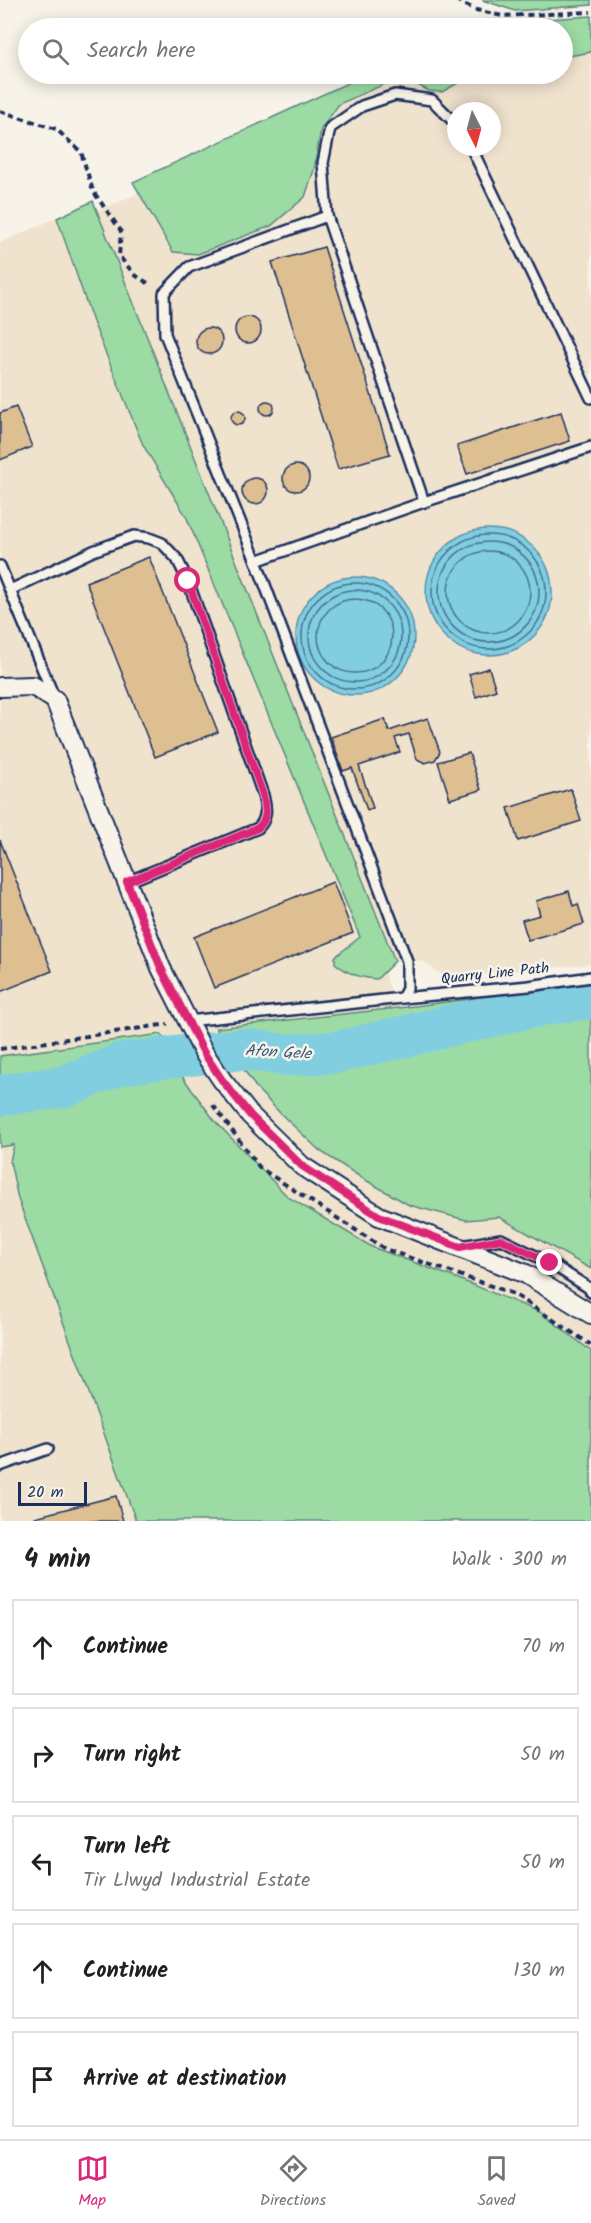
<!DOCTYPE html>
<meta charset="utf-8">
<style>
:root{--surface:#fff;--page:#f2f2f2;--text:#202124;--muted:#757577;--line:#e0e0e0;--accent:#db2777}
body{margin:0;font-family:Kalam,sans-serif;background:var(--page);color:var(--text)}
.compass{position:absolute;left:447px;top:102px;width:54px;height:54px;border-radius:50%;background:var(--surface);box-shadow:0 3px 15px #0003;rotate:174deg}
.scale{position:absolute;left:18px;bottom:15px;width:69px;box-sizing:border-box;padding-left:6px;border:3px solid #1b2f5e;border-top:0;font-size:16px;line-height:21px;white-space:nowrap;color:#1b2f5e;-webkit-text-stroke:4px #f7f3e8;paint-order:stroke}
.stop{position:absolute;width:18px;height:18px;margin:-14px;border:4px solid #db2777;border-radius:50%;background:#fff}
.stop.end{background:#db2777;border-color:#fff;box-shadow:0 2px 6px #0008}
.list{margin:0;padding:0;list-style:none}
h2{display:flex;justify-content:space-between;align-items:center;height:78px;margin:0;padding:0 24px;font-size:26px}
h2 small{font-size:20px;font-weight:400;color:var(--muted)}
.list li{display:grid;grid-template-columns:39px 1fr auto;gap:18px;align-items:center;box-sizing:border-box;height:96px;margin:0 12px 12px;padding:0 12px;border:2px solid var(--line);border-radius:0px}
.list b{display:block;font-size:22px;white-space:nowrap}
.list p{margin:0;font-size:20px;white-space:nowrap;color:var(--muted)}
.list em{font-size:20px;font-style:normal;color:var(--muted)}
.icon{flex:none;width:33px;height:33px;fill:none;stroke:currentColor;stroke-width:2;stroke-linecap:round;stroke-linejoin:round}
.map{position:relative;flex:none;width:591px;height:1521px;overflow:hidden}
.search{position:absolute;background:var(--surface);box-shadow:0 3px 15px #0003;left:18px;right:18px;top:18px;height:66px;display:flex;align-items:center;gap:15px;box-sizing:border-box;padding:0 21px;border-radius:33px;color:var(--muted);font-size:22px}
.sheet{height:618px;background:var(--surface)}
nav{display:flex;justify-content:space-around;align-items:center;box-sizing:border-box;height:84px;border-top:2px solid var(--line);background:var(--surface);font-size:16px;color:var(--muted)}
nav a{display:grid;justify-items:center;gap:3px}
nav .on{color:var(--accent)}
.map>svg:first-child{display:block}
</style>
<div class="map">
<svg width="591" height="1521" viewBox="0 0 591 1521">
<rect width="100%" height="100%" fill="#f7f3e8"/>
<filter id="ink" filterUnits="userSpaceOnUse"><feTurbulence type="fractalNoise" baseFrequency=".0167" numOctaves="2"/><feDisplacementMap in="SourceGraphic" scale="12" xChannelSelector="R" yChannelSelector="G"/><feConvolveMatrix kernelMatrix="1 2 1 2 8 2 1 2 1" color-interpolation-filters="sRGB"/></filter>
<g filter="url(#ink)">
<!-- built -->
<g fill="#f0e3ce" fill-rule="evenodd">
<path d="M591 28V964L446 978 422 961H395L91 214 408 74H562L563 30ZM456 111H492V147H456Z"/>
<polygon points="76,209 398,1008 591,984 591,1521 0,1521 0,243"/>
</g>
<!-- green -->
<g fill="#9cdba4" stroke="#5c8581" stroke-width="1.5">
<polygon points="482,0 591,0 591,5 515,11"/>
<polygon points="591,16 591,52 563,57 562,28 475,28 487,20 517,21"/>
<polygon points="367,74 455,74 460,82 442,92 429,91 412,82 389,82 339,104 321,129 314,170 305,197 271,226 198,254 173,252 133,182"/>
<path d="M93 201 395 961 377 979C360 978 348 974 335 963V957L360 937 186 516 143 445 93 322 57 218Z"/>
<polygon points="591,984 591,1269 499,1217 466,1220 409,1205 362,1178 320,1151 282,1115 257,1089 216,1028 398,1008"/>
<polygon points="161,1034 181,1075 215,1121 288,1197 372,1247 456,1278 540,1312 591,1351 591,1521 136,1521 18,1199 10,1161 14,1145 0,1147 0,1056"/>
</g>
<!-- water -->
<g fill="#81cee0" stroke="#588eac" stroke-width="1.5">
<circle cx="489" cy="592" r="63"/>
<circle cx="355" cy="636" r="59"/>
</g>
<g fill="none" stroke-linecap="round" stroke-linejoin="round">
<!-- shore -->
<g stroke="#446f92" stroke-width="1.5">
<circle cx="489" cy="592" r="57"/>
<circle cx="489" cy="592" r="50"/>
<circle cx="489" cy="592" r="41"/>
<circle cx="355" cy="636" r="53"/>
<circle cx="355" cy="636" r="46"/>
<circle cx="355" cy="636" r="37"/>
</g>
<!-- river -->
<polyline stroke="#81cee0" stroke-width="42" points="0,1095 63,1087 120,1064 165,1058 243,1049 285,1055 337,1052 509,1012 552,1003 591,998"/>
</g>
<!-- building -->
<g fill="#debf91" stroke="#1b2f5e" stroke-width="1.5">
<polygon points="324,247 390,454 338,469 272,262"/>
<circle cx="248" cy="330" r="13"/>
<circle cx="209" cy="341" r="13"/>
<circle cx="267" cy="408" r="7"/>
<polygon points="16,407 32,447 0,460 0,413"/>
<circle cx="238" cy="418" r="7"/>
<polygon points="561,412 570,441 467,474 457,446"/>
<circle cx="296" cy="478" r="13"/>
<circle cx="255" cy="491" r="13"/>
<polygon points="149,557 218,732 155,757 86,582"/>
<polygon points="489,668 496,690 476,697 469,674"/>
<polygon points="428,718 440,752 435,760 425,763 417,759 409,734 395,738 400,752 359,766 373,808 367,810 352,768 343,771 331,737 385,719 389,731"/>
<polygon points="469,753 481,790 450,799 438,762"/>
<polygon points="571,789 581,821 518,841 508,808"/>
<polygon points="0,840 52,971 0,992"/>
<polygon points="333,882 353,933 214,988 194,937"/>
<polygon points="569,891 573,906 578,904 584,924 528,940 522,920 540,915 536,901"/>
<polygon points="116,1496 123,1521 36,1521 35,1517"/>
</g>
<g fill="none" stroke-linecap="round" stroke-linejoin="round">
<defs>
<g id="service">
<polyline points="471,147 591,398"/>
<polyline points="424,502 327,216 323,163 330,128 362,106 395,95 432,100 456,124"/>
<polyline points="256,561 165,334 164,293 189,267 327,216"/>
<polyline points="0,566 54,697"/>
<path d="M10 590 93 551 134 536 149 538 162 543 177 559 188 581 263 795C266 808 268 818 258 828L127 882"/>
<polyline points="402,998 529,986 591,977"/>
<polyline points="188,1021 402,998 407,989 407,961 256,561 424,502 591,447"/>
<polyline points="462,1246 501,1239 550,1263 589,1288 591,1292"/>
<polyline points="0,1466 48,1449"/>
</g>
<polyline id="minor" points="0,687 33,686 55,700 161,968 204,1053 222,1080 250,1115 302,1166 379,1216 526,1274 591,1314"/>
</defs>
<!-- service casing -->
<use href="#service" stroke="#1b2f5e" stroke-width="14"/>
<!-- minor casing -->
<use href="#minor" stroke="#1b2f5e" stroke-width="22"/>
<!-- path -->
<g stroke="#1b2f5e" stroke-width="4" stroke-dasharray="6 4.5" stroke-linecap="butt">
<polyline points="456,0 476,10 502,16 591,12"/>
<polyline points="0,111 56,129 81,152 93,191 121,231 119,256 135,275 151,285"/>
<polyline points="0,1049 168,1024"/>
<polyline points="213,1105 260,1168 385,1249 514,1294 591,1345"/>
</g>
<!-- service -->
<use href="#service" stroke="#f7f3e8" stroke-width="9"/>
<!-- minor -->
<use href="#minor" stroke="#f7f3e8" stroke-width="18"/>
</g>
</g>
<g fill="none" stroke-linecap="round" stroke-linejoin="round" filter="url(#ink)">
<!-- route -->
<path stroke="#db2777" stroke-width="8" d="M188 581 263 795C266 808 269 818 258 828L127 882 161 968 204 1053 222 1080 250 1115 302 1166 379 1216 460 1247 501 1239 550 1263"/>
</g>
<g text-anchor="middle" stroke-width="5" stroke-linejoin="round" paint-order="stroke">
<!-- street labels -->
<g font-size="15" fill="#1b2f5e" stroke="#f7f3e8">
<text transform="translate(495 973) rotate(-6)" y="5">Quarry Line Path</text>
</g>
<!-- water labels -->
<g font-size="16" font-style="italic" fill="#34577e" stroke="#f7f3e8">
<text transform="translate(278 1051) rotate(3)" y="6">Afon Gele</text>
</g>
</g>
</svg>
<svg class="compass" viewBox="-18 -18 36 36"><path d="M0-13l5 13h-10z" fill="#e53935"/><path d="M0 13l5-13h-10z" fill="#757577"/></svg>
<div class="scale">20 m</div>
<div class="stop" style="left:188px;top:581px"></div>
<div class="stop end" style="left:550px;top:1263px"></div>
<div class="search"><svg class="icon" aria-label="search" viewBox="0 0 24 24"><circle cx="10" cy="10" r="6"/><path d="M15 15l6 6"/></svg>Search here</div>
</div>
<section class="sheet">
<h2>4 min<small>Walk · 300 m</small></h2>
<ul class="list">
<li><svg class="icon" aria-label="ahead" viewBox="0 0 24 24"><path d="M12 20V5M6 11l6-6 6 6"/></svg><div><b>Continue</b></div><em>70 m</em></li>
<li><svg class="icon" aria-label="right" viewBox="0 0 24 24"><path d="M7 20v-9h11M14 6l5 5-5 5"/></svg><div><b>Turn right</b></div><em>50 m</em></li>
<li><svg class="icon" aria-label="left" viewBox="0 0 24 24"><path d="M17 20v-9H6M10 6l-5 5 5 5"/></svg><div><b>Turn left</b><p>Tir Llwyd Industrial Estate</p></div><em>50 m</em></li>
<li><svg class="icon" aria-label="ahead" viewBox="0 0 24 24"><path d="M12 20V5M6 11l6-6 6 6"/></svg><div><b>Continue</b></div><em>130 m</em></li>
<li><svg class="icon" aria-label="arrive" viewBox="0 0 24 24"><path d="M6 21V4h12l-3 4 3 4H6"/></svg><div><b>Arrive at destination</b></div></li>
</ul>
</section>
<nav>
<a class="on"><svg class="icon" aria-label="map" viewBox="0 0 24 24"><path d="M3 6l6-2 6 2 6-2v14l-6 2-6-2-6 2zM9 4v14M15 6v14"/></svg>Map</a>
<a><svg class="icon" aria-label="directions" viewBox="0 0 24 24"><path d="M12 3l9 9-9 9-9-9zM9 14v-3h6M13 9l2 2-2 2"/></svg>Directions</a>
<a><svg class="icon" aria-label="saved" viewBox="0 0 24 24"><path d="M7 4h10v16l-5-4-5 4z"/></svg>Saved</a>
</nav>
